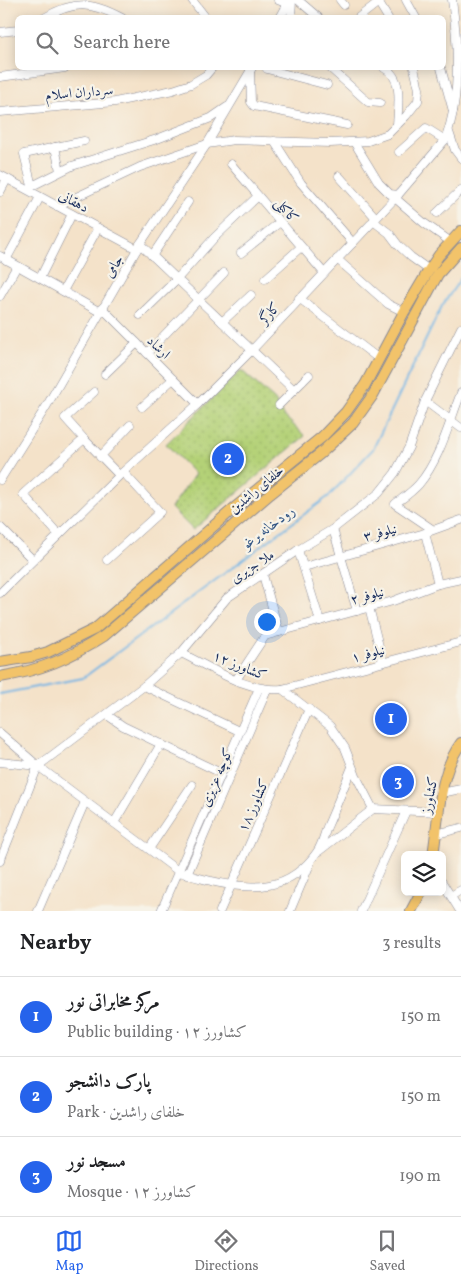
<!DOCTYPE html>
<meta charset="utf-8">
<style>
:root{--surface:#fff;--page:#f2f2f2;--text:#202124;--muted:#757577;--line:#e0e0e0;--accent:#2563eb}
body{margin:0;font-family:Vollkorn,Amiri,serif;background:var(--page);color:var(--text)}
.controls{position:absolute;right:15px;bottom:15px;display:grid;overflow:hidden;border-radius:8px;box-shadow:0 2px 12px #0003}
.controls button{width:45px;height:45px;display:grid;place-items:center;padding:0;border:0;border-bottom:1px solid var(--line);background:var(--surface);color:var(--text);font:25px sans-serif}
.you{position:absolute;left:266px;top:621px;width:18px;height:18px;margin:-12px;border:4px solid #fff;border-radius:50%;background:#1a73e8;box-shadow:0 0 0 8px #1a73e833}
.badge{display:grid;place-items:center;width:32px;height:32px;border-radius:50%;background:var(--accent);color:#fff;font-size:16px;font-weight:700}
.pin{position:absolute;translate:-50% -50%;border:2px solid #fff;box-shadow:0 1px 5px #0006}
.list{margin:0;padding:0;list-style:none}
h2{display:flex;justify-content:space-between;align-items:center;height:65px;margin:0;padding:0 20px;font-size:21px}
h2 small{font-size:16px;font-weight:400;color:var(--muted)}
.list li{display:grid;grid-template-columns:32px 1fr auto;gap:15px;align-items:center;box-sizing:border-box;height:80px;padding:0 20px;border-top:1px solid var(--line)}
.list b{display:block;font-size:19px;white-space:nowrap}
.list p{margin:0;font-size:16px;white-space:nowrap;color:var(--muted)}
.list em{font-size:16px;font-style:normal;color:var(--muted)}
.icon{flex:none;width:28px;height:28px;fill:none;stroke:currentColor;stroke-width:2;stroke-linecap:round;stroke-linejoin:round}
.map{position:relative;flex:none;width:461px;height:911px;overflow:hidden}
.search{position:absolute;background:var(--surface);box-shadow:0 2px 12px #0003;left:15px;right:15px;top:15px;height:55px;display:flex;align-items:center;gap:12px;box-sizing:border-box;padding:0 18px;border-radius:8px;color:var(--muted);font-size:19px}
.sheet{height:305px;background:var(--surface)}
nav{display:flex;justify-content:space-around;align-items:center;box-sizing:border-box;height:70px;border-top:1px solid var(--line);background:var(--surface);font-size:14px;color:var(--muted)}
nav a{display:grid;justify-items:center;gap:2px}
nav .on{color:var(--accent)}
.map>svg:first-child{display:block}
</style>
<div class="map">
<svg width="461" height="911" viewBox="0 0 461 911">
<defs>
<pattern id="park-dots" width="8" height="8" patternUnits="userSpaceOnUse" patternTransform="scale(1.25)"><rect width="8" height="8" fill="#b4d177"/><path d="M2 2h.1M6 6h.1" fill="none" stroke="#9ab469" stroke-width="1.8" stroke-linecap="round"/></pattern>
</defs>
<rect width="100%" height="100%" fill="#f7f3e8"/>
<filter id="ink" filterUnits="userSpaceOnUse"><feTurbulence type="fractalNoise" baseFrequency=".02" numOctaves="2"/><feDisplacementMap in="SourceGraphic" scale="10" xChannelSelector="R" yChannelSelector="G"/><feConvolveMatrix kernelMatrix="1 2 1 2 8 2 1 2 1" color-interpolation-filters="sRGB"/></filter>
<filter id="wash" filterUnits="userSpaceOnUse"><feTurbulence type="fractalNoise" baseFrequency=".0096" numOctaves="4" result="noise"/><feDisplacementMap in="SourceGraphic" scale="20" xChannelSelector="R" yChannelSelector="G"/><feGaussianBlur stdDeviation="1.12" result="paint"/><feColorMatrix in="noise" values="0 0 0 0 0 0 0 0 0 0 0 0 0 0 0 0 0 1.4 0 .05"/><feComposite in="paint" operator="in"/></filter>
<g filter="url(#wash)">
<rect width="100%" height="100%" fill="#f4e2c9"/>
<!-- park -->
<polygon fill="url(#park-dots)" stroke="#68806a" points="241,370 275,400 282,414 305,436 193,530 171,508 195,474 166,444"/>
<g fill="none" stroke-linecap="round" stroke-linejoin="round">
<!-- stream -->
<polyline stroke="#6eb4e4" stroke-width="2" points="0,694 83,678 329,496 373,449 442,306 461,278"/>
</g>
</g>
<g filter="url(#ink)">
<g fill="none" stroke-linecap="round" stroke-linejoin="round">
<defs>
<g id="minor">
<polyline points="192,0 206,18"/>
<polyline points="278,0 288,4"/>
<polyline points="298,0 319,18"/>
<polyline points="340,0 344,5"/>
<polyline points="377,0 388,18"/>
<polyline points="406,0 416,18"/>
<path d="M44 18C74 0 92 2 122 18"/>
<polyline points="280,18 290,0"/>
<polyline points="291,18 292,0"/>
<polyline points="358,18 381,0"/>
<polyline points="0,32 18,30"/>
<polyline points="330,68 368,102 380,103"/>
<path d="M384 68C404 77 398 107 397 125"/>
<polyline points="441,68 453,111"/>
<polyline points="267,69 327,85"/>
<polyline points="250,71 251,102 254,106 347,125"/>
<polyline points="0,77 65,68"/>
<polyline points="0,112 115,102 173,90 191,84 206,75 212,68"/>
<polyline points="449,132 455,150 461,158"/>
<polyline points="84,141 24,154 32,186 72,166 157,139 211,118 227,107"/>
<polyline points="274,141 301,183 353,243"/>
<polyline points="354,142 379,183 390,194 398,195"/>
<polyline points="55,147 60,171"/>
<polyline points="399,152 426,128 445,140"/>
<polyline points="231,164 324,273"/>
<polyline points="0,175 137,249"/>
<polyline points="339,176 376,218"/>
<polyline points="0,192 7,179"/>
<polyline points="395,198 424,223 451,242"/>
<polyline points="57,206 140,167 207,144 234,140 330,143 368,141 388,134 406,116 418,101 419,89 414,68"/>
<polyline points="437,213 461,190"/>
<polyline points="373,221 389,233 398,245 411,257 429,270"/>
<polyline points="140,244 294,390"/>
<polyline points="241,253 280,222"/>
<polyline points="0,256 100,312"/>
<polyline points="152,256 188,202"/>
<polyline points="337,259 388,304 404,312"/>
<polyline points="6,260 40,197"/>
<polyline points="40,278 72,214"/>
<polyline points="265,279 301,247"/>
<polyline points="63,291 98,228"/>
<polyline points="0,296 17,266"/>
<polyline points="299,298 379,359"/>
<polyline points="102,308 198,404"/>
<polyline points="140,315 177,279 214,238 258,196"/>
<polyline points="222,322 251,295"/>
<polyline points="147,353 224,273"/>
<polyline points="105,374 137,343"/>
<polyline points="425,401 461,428"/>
<polyline points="279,405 309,375"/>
<polyline points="142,407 173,379"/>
<polyline points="84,439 119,475"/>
<polyline points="100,457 130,425"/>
<polyline points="0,480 46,407 140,244 207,144 252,68"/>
<polyline points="0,527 33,560"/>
<polyline points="333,529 357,611"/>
<path d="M432 529 395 504C403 498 412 492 419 484 440 459 449 423 461 393"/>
<polyline points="425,533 438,584"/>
<polyline points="59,535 23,494 84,439 65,418 94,392"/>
<polyline points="298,550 320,621"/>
<polyline points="107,560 160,512 123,472"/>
<polyline points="304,567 425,533 461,520"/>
<path d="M0 593 123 472 198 404 252 350 398 195 445 140C461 99 458 43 452 0"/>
<polyline points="369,607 383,662"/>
<polyline points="279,632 393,601 438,584 461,579"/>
<path d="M181 653C212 668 246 692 282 689L330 726 345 748 356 776 373 809 439 812"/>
<polyline points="236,680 265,636 279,632 263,575"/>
<polyline points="144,686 239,731"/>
<polyline points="282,689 461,642"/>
<polyline points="107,715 123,726 221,773"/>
<path d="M0 733 38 766 178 871C189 876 200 878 211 881 253 891 290 891 317 852 322 845 324 835 327 827 336 807 344 787 352 767"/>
<polyline points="0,762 38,766 144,686 181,653 227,598 298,550 333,529 379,493 395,473 409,447 425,401 461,328"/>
<polyline points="441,793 461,789"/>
<polyline points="114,823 161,744"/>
<polyline points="436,834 461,828"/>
<polyline points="149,849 192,785"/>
<polyline points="319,851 373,809"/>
<polyline points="0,861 38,766"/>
<polyline points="187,875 267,690"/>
<polyline points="442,882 460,911"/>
<polyline points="451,896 461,890"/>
<polyline points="38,911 85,802"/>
<polyline points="161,911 259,688"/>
<polyline points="220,911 309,709"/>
<polyline points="290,911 310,864"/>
<polyline points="361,911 406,811"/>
</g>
<g id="major">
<polyline points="0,662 31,657 48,652 95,629 232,510 322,437 346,412 365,385 404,312 429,270 439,255 461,231"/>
<path d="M0 677C42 670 68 659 104 636L270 494 321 453 353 423 373 395 438 274 461 248"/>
<path d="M433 855C439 818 438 775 461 743"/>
<polyline points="411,911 421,892"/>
</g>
</defs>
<!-- minor casing -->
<use href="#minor" stroke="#888894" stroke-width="9"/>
<!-- major casing -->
<use href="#major" stroke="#888894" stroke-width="12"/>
<!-- minor -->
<use href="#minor" stroke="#fff" stroke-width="8"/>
<!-- major -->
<use href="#major" stroke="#f2c36a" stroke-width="10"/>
</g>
</g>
<g text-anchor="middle" stroke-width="4.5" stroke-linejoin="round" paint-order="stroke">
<!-- street labels -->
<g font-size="14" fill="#1b2f5e" stroke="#f7f3e8">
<text transform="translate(79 92) rotate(-5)" y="5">سرداران اسلام</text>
<text transform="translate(74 201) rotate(28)" y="5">دهقانی</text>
<text transform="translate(287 210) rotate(50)" y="5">کاکیلی</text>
<text transform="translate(113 266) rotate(-59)" y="5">جامی</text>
<text transform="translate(269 313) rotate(-48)" y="5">کارگر</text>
<text transform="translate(159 347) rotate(44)" y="5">ارشاد</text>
<text transform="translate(256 489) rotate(-40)" y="5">خلفای راشدین</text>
<text transform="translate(380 532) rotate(-15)" y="5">نیلوفر ۳</text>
<text transform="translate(252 566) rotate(-33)" y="5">ملا جزیری</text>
<text transform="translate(367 595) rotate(-15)" y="5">نیلوفر ۲</text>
<text transform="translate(368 653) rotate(-15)" y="5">نیلوفر ۱</text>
<text transform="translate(240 665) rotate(22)" y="5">کشاورز ۱۲</text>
<text transform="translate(216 777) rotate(-67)" y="5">کوچه عزیزی</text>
<text transform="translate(429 795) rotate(-79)" y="5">کشاورز</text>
<text transform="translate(253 805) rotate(-66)" y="5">کشاورز ۱۸</text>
</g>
<!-- water labels -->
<g font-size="15" font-style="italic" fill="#345786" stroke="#f7f3e8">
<text transform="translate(268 527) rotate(-37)" y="5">رودخانه یرغو</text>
</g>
</g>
</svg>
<div class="controls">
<button><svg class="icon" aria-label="layers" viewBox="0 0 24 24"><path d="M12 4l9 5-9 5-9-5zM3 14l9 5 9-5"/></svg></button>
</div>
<div class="you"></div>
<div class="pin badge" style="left:391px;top:719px">1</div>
<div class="pin badge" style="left:228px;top:459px">2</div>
<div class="pin badge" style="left:398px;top:782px">3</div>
<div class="search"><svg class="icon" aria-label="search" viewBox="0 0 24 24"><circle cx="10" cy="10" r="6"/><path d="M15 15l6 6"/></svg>Search here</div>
</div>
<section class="sheet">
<h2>Nearby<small>3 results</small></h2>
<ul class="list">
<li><span class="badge">1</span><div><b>مرکز مخابراتی نور</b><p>Public building · کشاورز ۱۲</p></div><em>150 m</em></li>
<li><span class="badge">2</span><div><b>پارک دانشجو</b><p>Park · خلفای راشدین</p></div><em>150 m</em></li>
<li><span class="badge">3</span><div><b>مسجد نور</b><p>Mosque · کشاورز ۱۲</p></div><em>190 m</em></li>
</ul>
</section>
<nav>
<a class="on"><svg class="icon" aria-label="map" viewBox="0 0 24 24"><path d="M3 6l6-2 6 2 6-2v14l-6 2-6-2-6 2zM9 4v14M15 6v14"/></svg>Map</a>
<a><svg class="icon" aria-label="directions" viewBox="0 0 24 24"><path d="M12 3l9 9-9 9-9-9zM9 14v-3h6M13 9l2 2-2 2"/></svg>Directions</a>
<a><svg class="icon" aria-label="saved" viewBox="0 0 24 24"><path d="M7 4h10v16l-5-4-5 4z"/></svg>Saved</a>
</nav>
